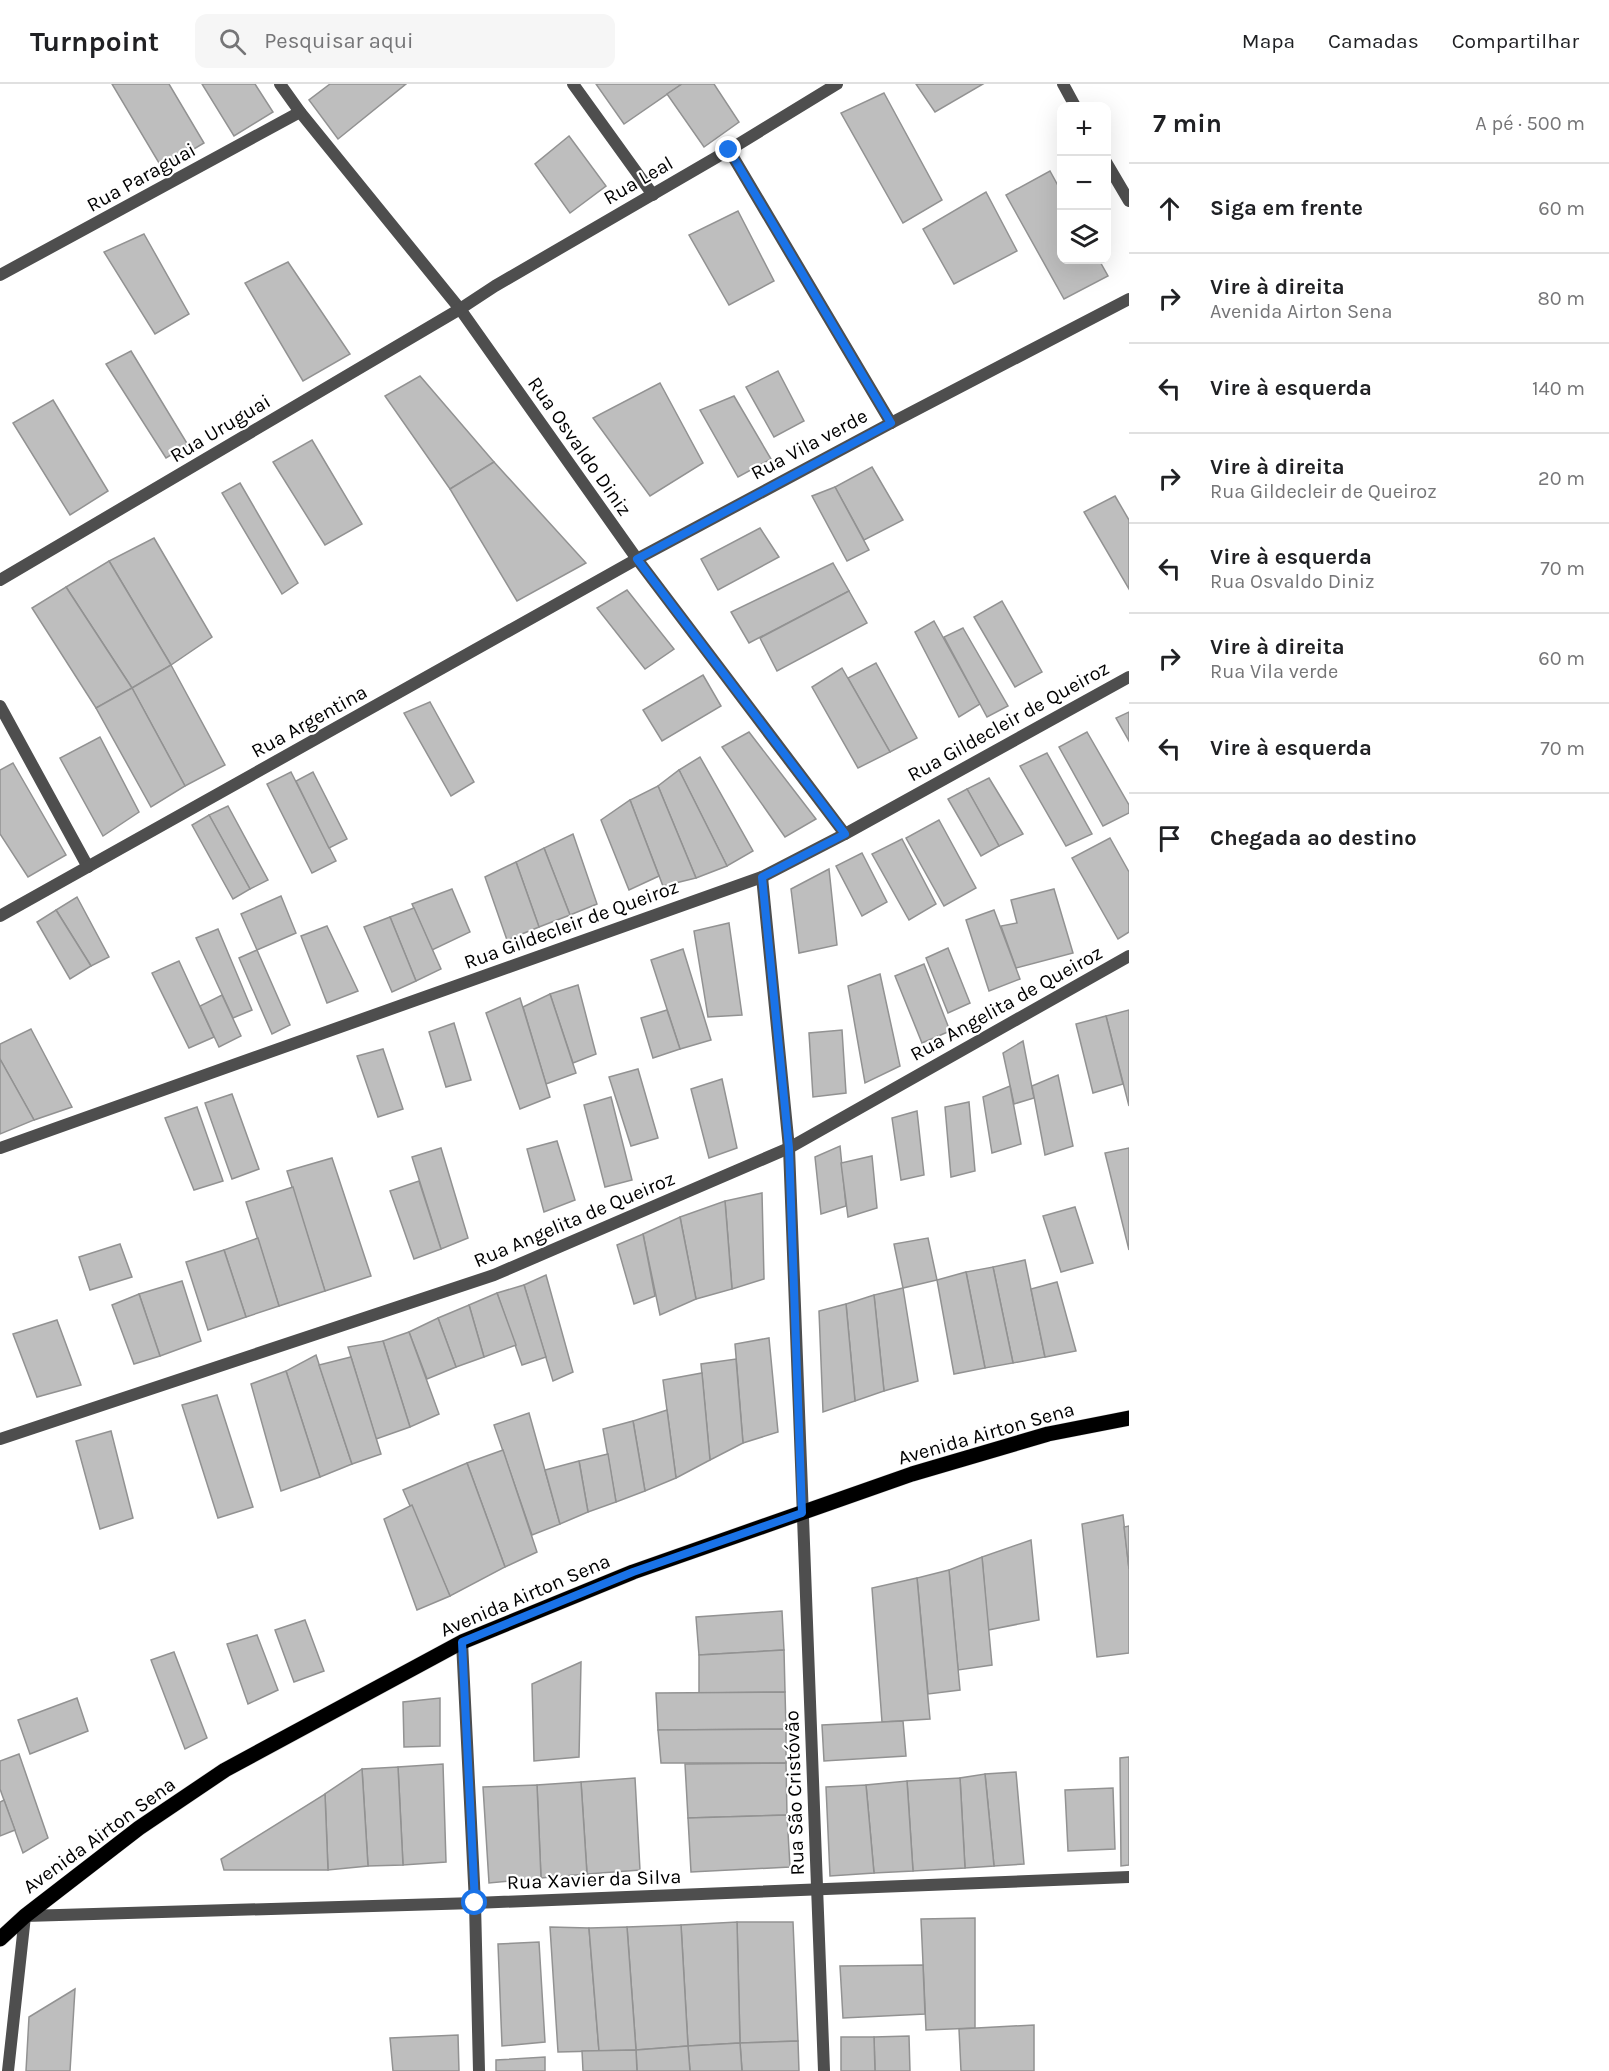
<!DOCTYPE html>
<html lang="pt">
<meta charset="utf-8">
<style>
:root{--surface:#fff;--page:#f6f6f6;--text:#202124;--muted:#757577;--line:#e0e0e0}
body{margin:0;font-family:Karla,sans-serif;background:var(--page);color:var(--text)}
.controls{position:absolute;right:18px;top:18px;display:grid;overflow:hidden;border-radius:12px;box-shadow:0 6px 24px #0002}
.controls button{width:54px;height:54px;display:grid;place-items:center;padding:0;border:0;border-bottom:2px solid var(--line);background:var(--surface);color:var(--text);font:30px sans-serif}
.stop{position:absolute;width:18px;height:18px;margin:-14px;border:4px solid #1a73e8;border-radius:50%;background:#fff}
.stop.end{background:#1a73e8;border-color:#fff;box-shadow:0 2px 6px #0008}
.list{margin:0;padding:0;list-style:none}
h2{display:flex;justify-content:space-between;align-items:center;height:78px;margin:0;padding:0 24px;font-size:26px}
h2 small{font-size:20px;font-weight:400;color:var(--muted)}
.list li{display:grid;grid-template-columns:39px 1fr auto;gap:18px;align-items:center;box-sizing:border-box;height:90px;padding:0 24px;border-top:2px solid var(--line)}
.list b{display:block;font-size:22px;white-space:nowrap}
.list p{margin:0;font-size:20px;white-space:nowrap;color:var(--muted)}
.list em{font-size:20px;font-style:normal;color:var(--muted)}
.icon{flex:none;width:33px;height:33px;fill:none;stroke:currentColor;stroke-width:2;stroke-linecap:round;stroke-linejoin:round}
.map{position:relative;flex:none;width:1129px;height:1987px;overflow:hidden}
header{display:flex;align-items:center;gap:36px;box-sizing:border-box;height:84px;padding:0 30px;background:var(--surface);border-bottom:2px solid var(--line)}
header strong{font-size:28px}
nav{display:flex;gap:33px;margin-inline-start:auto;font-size:21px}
.search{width:420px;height:54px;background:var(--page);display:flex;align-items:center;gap:15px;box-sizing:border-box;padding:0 21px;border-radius:12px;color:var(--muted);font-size:22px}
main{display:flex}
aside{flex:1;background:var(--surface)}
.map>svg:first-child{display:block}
</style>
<header>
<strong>Turnpoint</strong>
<div class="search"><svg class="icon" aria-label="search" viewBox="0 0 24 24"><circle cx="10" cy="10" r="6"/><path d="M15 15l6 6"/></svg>Pesquisar aqui</div>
<nav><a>Mapa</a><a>Camadas</a><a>Compartilhar</a></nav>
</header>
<main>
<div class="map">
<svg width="1129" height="1987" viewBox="0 0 1129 1987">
<rect width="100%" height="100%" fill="#fff"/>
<!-- building -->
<g fill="#bebebe" stroke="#929292" stroke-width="1.5">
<polygon points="112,0 169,0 204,59 162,84"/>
<polygon points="202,0 255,0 273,28 234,52"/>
<polygon points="330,0 406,0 338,55 309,16"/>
<polygon points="596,0 682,0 624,40"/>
<polygon points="682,0 714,0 739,38 704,63 667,10"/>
<polygon points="916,0 983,0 935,28"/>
<polygon points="884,9 942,116 903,139 841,29"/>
<polygon points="569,52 606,102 570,129 535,80"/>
<polygon points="1050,87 1062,109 1062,176 1099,176 1108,192 1064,215 1006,111"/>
<polygon points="986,108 1017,167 954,200 923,145"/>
<polygon points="738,127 774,197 729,221 689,151"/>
<polygon points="144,150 189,230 155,250 104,168"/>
<polygon points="288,178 350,270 303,297 245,199"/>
<polygon points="131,267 188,361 166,374 106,280"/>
<polygon points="778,287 804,337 774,353 746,303"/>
<polygon points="420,292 494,378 450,405 385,312"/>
<polygon points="660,299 703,379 650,412 593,334"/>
<polygon points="734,312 771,375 738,393 700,326"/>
<polygon points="53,316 108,407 70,431 13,339"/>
<polygon points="312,356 362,440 325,461 273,378"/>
<polygon points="494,378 586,479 517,517 450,405"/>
<polygon points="872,383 903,436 864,456 835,403"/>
<polygon points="240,399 298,499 282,510 222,409"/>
<polygon points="835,403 869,466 847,477 812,412"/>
<polygon points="1115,412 1129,436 1129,505 1084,428"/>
<polygon points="760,444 779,473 718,506 701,475"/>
<polygon points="154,454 212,553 171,581 109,477"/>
<polygon points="109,477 171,581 132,604 66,503"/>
<polygon points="833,479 849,507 749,559 731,528"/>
<polygon points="66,503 132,604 96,624 32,524"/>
<polygon points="627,506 674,565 645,585 597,524"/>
<polygon points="849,507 867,539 777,587 760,554"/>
<polygon points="1002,517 1042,588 1015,603 974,533"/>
<polygon points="934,537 980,620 959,633 915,548"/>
<polygon points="963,544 1008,622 987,633 944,553"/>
<polygon points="876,579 917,654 890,668 848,594"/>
<polygon points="171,581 225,681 185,702 132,604"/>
<polygon points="842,584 890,668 858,684 812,603"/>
<polygon points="703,591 721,622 662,657 643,626"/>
<polygon points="132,604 185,702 151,723 96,624"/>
<polygon points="430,618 474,698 451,712 404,629"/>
<polygon points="1129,628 1129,657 1116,634"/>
<polygon points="749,648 816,735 785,753 722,663"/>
<polygon points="1087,648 1129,721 1129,729 1103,742 1059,663"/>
<polygon points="100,653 139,728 103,752 60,674"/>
<polygon points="1047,669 1092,750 1066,762 1020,682"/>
<polygon points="700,673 753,767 727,782 679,686"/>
<polygon points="13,679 66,771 28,793 0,750 0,686"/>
<polygon points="679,686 727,782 696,794 658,702"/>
<polygon points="291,688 336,777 312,789 267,700"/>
<polygon points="313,688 347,755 329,764 296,697"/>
<polygon points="989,694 1023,750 999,762 967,705"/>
<polygon points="658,702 696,794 663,802 630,716"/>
<polygon points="967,705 999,762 981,772 948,715"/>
<polygon points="630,716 659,792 629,806 601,736"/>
<polygon points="228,722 268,796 250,805 209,731"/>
<polygon points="209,731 250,805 233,815 192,741"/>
<polygon points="939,736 976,804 944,822 906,754"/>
<polygon points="573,750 597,820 570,831 544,764"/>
<polygon points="1110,754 1129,788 1129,848 1118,855 1072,774"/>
<polygon points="902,755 936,820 909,836 872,770"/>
<polygon points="544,764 570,831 539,843 516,778"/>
<polygon points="862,769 887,818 862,832 836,782"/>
<polygon points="516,778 539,843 507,856 485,793"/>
<polygon points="829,785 837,861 799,869 791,805"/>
<polygon points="452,805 470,848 432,866 412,820"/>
<polygon points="1054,805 1073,869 1016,884 1001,842 1017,839 1011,816"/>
<polygon points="281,812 296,849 257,866 241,830"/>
<polygon points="77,813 109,873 91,882 56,826"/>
<polygon points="414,824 441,885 416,897 390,833"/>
<polygon points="56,826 91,882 70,895 37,838"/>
<polygon points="994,826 1020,895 989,907 966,836"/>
<polygon points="390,833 416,897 392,908 364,843"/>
<polygon points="729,839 742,931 708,933 694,847"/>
<polygon points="327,842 358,907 327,919 301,852"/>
<polygon points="218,845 252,926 233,934 196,854"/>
<polygon points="948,864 970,919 948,929 926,874"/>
<polygon points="683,865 711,956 680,965 651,876"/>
<polygon points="257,866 290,941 272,950 239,874"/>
<polygon points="179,877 214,953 189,964 152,889"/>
<polygon points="924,880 950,947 922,959 895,892"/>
<polygon points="880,890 900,982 865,999 848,902"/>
<polygon points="578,901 596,970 573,979 550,910"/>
<polygon points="550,910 576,989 546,1000 523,923"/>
<polygon points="222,911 241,952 219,963 200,922"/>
<polygon points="520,914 550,1013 520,1025 486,929"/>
<polygon points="667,926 680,965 653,974 641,934"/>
<polygon points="1129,926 1129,1022 1106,932"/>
<polygon points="1106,932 1123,1000 1093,1009 1076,940"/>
<polygon points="454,939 471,996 446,1003 429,948"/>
<polygon points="31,945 72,1023 34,1036 0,975 0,960"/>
<polygon points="842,946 846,1009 813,1013 809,949"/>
<polygon points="1023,957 1034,1014 1014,1020 1003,969"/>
<polygon points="383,965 403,1025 378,1033 357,972"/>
<polygon points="0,975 34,1036 0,1050"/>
<polygon points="638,985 658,1054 631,1062 609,993"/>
<polygon points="1058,991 1073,1062 1045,1071 1032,1002"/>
<polygon points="722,995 737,1064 709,1074 691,1005"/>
<polygon points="1010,1002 1021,1060 992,1069 983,1013"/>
<polygon points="232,1010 259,1085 232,1095 205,1019"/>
<polygon points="611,1013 632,1096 605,1103 584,1021"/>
<polygon points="969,1018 975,1087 951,1093 945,1023"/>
<polygon points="197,1023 223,1097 194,1106 165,1034"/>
<polygon points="917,1027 924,1091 901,1096 892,1034"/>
<polygon points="557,1057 575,1116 544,1128 527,1065"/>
<polygon points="840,1062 846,1122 821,1130 815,1073"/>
<polygon points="441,1064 468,1154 441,1165 412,1073"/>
<polygon points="1129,1064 1129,1166 1105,1069"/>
<polygon points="872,1072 877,1124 848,1133 841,1079"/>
<polygon points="332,1074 371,1192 325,1207 287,1087"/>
<polygon points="419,1097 441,1165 414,1175 390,1107"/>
<polygon points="293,1103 325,1207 279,1222 246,1118"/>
<polygon points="762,1109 764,1195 732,1205 725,1117"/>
<polygon points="725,1117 732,1205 696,1215 680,1133"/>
<polygon points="1075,1123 1093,1179 1061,1188 1043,1132"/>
<polygon points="680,1133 696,1215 660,1231 643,1150"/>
<polygon points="643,1150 655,1212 634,1220 617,1161"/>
<polygon points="258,1154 279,1222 246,1233 224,1166"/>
<polygon points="928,1154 937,1196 903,1204 894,1160"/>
<polygon points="120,1160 132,1193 90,1206 79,1173"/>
<polygon points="224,1166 246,1233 208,1246 186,1178"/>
<polygon points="1025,1176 1045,1273 1013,1279 993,1183"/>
<polygon points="993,1183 1013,1279 985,1284 966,1188"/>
<polygon points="966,1188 985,1284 954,1290 937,1196"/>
<polygon points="546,1191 573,1288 553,1297 524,1201"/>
<polygon points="182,1197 201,1257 160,1272 139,1210"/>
<polygon points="1057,1198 1076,1267 1045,1273 1031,1205"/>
<polygon points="524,1201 546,1273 522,1281 497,1209"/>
<polygon points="903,1204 918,1297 884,1307 874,1211"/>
<polygon points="497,1209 516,1261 484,1273 469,1221"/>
<polygon points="139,1210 160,1272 134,1280 112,1221"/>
<polygon points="874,1211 884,1307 855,1317 846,1220"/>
<polygon points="846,1220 855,1317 823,1328 819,1227"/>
<polygon points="469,1221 484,1273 456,1283 438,1234"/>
<polygon points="438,1234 456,1283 427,1295 409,1248"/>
<polygon points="57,1236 81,1301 37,1313 13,1250"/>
<polygon points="409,1248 439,1330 410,1343 383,1257"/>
<polygon points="769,1254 778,1348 743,1359 735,1260"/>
<polygon points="383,1257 410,1343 376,1355 348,1263"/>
<polygon points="316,1271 352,1380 320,1393 286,1287"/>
<polygon points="351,1273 381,1370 352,1380 319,1281"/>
<polygon points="736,1275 743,1359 710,1376 701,1280"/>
<polygon points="286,1287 320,1393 281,1407 251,1300"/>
<polygon points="702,1289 710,1376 676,1394 663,1296"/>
<polygon points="217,1311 253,1423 218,1434 182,1321"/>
<polygon points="667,1326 676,1394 645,1407 633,1337"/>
<polygon points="529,1329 560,1440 532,1451 494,1341"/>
<polygon points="633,1337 645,1407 616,1418 603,1345"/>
<polygon points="111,1347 133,1434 100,1445 76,1357"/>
<polygon points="503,1366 537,1468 505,1483 467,1379"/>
<polygon points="608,1370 616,1418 588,1428 579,1377"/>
<polygon points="579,1377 588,1428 560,1440 545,1386"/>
<polygon points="467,1379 505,1483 450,1512 403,1406"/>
<polygon points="412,1421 450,1512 417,1526 384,1435"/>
<polygon points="1123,1431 1129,1485 1129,1569 1097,1573 1082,1440"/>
<polygon points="1129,1442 1129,1485 1124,1443"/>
<polygon points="1031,1456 1039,1536 988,1546 982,1473"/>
<polygon points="982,1473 992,1581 958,1586 949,1486"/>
<polygon points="949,1486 960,1606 928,1610 917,1494"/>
<polygon points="917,1494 930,1635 882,1638 872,1504"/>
<polygon points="782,1527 784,1566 699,1571 696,1533"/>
<polygon points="305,1536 324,1587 294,1598 275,1546"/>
<polygon points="257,1551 278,1606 248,1620 227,1560"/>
<polygon points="784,1566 785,1608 699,1609 699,1571"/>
<polygon points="174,1568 207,1654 185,1665 151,1576"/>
<polygon points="581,1578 579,1673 534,1677 532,1600"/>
<polygon points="785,1608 786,1645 658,1646 656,1609"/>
<polygon points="77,1614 88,1647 30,1670 18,1636"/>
<polygon points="440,1614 440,1662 404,1663 403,1618"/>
<polygon points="903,1637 906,1672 824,1677 822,1641"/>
<polygon points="786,1645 786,1679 661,1679 658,1646"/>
<polygon points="19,1670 48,1754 23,1769 0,1705 0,1677"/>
<polygon points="1129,1673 1129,1781 1121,1782 1120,1674"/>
<polygon points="786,1679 787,1731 688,1734 685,1680"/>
<polygon points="443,1680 446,1778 403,1781 398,1683"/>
<polygon points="398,1683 403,1781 368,1782 362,1685"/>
<polygon points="362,1685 368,1782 328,1786 325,1710"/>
<polygon points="1016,1688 1024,1780 994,1782 985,1690"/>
<polygon points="985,1690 994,1782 965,1784 960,1694"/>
<polygon points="635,1694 640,1786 587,1790 581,1698"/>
<polygon points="960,1694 965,1784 913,1787 907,1697"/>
<polygon points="907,1697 913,1787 874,1789 866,1701"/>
<polygon points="581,1698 587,1790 541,1794 537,1701"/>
<polygon points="537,1701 541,1794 489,1799 483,1703"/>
<polygon points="866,1701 874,1789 830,1792 826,1703"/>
<polygon points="1113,1704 1115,1765 1068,1767 1065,1706"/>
<polygon points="325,1710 328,1786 224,1786 221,1775"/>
<polygon points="4,1716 15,1746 0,1752 0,1718"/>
<polygon points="787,1731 790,1783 691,1788 688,1734"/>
<polygon points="975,1834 975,1944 926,1946 921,1835"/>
<polygon points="737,1838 793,1838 798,1957 740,1959"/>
<polygon points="737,1838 740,1959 688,1962 681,1841"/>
<polygon points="681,1841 688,1962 636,1966 627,1843"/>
<polygon points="550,1843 589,1844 599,1967 558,1968"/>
<polygon points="627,1843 636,1966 599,1967 589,1844"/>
<polygon points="539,1858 545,1958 502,1962 498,1860"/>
<polygon points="923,1881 925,1930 843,1934 840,1882"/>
<polygon points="75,1905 70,1987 26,1987 29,1933"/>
<polygon points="1034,1941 1034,1987 961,1987 959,1945"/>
<polygon points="458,1951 459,1987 393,1987 390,1954"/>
<polygon points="909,1952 910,1987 875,1987 874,1953"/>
<polygon points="841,1953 874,1953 875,1987 841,1987"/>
<polygon points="798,1957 799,1987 742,1987 740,1959"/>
<polygon points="740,1959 742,1987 690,1987 688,1962"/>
<polygon points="688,1962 690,1987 637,1987 636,1966"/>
<polygon points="636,1966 637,1987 583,1987 582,1967"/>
<polygon points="545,1973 545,1987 496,1987 496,1976"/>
</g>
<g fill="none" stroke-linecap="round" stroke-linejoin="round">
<defs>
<polyline id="primary" points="0,1855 25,1832 139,1744 225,1686 462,1558 633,1488 912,1390 1048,1350 1129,1334"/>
</defs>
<!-- primary casing -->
<use href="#primary" stroke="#dbdbdb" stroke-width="16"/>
<!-- street -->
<g stroke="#4e4e4e" stroke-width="12">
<polyline points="280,0 300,28 460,225 637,475 845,750"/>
<polyline points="573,0 653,111"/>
<polyline points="1063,0 1075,22"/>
<polyline points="729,66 891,339"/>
<polyline points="1106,78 1129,117"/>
<polyline points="0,191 300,28"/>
<polyline points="0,496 460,225 495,202 729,66 837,0"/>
<polyline points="0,622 88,783"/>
<polyline points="762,793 789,1064 824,1987"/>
<polyline points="0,832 637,475 891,339 1129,215"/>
<polyline points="0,1064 762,793 845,750 1129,593"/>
<polyline points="0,1355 494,1191 789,1064 1129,872"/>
<polyline points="462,1558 475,1819 479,1987"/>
<polyline points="8,1987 25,1832 475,1819 1129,1793"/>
</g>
<!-- primary -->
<use href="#primary" stroke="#000" stroke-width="15"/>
</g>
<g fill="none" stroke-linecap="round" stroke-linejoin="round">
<!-- route -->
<polyline stroke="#1a73e8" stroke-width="8" points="475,1819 462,1558 633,1488 802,1429 789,1064 762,793 845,750 637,475 891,339 729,66"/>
</g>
<g text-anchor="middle" stroke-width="4.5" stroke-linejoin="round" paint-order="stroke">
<!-- street labels -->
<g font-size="20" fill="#000" stroke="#fff">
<text transform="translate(141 93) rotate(-29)" y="7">Rua Paraguai</text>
<text transform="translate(638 96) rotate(-30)" y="7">Rua Leal</text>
<text transform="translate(220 344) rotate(-31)" y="7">Rua Uruguai</text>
<text transform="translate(809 360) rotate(-28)" y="7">Rua Vila verde</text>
<text transform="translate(580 362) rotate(55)" y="7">Rua Osvaldo Diniz</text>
<text transform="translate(309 637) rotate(-29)" y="7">Rua Argentina</text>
<text transform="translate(1008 637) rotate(-29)" y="7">Rua Gildecleir de Queiroz</text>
<text transform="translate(571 840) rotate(-20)" y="7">Rua Gildecleir de Queiroz</text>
<text transform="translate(1006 919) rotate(-29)" y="7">Rua Angelita de Queiroz</text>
<text transform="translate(574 1135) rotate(-23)" y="7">Rua Angelita de Queiroz</text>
<text transform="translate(986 1349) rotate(-16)" y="7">Avenida Airton Sena</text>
<text transform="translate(525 1511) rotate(-23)" y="7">Avenida Airton Sena</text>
<text transform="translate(794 1709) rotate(-92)" y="7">Rua São Cristóvão</text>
<text transform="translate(99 1751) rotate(-36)" y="7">Avenida Airton Sena</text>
<text transform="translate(594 1795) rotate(-2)" y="7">Rua Xavier da Silva</text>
</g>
</g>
</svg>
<div class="controls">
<button>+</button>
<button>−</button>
<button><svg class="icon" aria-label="layers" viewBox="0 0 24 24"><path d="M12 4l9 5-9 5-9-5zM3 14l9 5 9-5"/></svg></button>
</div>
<div class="stop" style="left:475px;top:1819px"></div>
<div class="stop end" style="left:729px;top:66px"></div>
</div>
<aside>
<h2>7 min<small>A pé · 500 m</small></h2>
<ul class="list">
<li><svg class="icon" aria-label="ahead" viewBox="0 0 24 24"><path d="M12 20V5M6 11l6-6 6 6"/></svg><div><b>Siga em frente</b></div><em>60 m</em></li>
<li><svg class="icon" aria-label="right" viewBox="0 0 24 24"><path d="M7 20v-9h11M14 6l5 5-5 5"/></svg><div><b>Vire à direita</b><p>Avenida Airton Sena</p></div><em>80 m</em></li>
<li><svg class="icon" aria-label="left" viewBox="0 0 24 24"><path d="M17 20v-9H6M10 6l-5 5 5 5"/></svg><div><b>Vire à esquerda</b></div><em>140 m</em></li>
<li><svg class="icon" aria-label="right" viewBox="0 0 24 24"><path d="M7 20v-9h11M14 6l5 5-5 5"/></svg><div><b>Vire à direita</b><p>Rua Gildecleir de Queiroz</p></div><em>20 m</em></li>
<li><svg class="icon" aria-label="left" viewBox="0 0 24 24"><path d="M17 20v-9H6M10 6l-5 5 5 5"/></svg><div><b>Vire à esquerda</b><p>Rua Osvaldo Diniz</p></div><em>70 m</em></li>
<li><svg class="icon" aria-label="right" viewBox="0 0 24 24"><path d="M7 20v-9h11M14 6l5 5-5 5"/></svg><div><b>Vire à direita</b><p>Rua Vila verde</p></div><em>60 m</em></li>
<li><svg class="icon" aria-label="left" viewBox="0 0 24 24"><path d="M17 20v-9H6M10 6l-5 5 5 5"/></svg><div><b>Vire à esquerda</b></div><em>70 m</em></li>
<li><svg class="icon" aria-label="arrive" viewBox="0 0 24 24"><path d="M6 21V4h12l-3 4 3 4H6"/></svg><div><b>Chegada ao destino</b></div></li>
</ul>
</aside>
</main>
